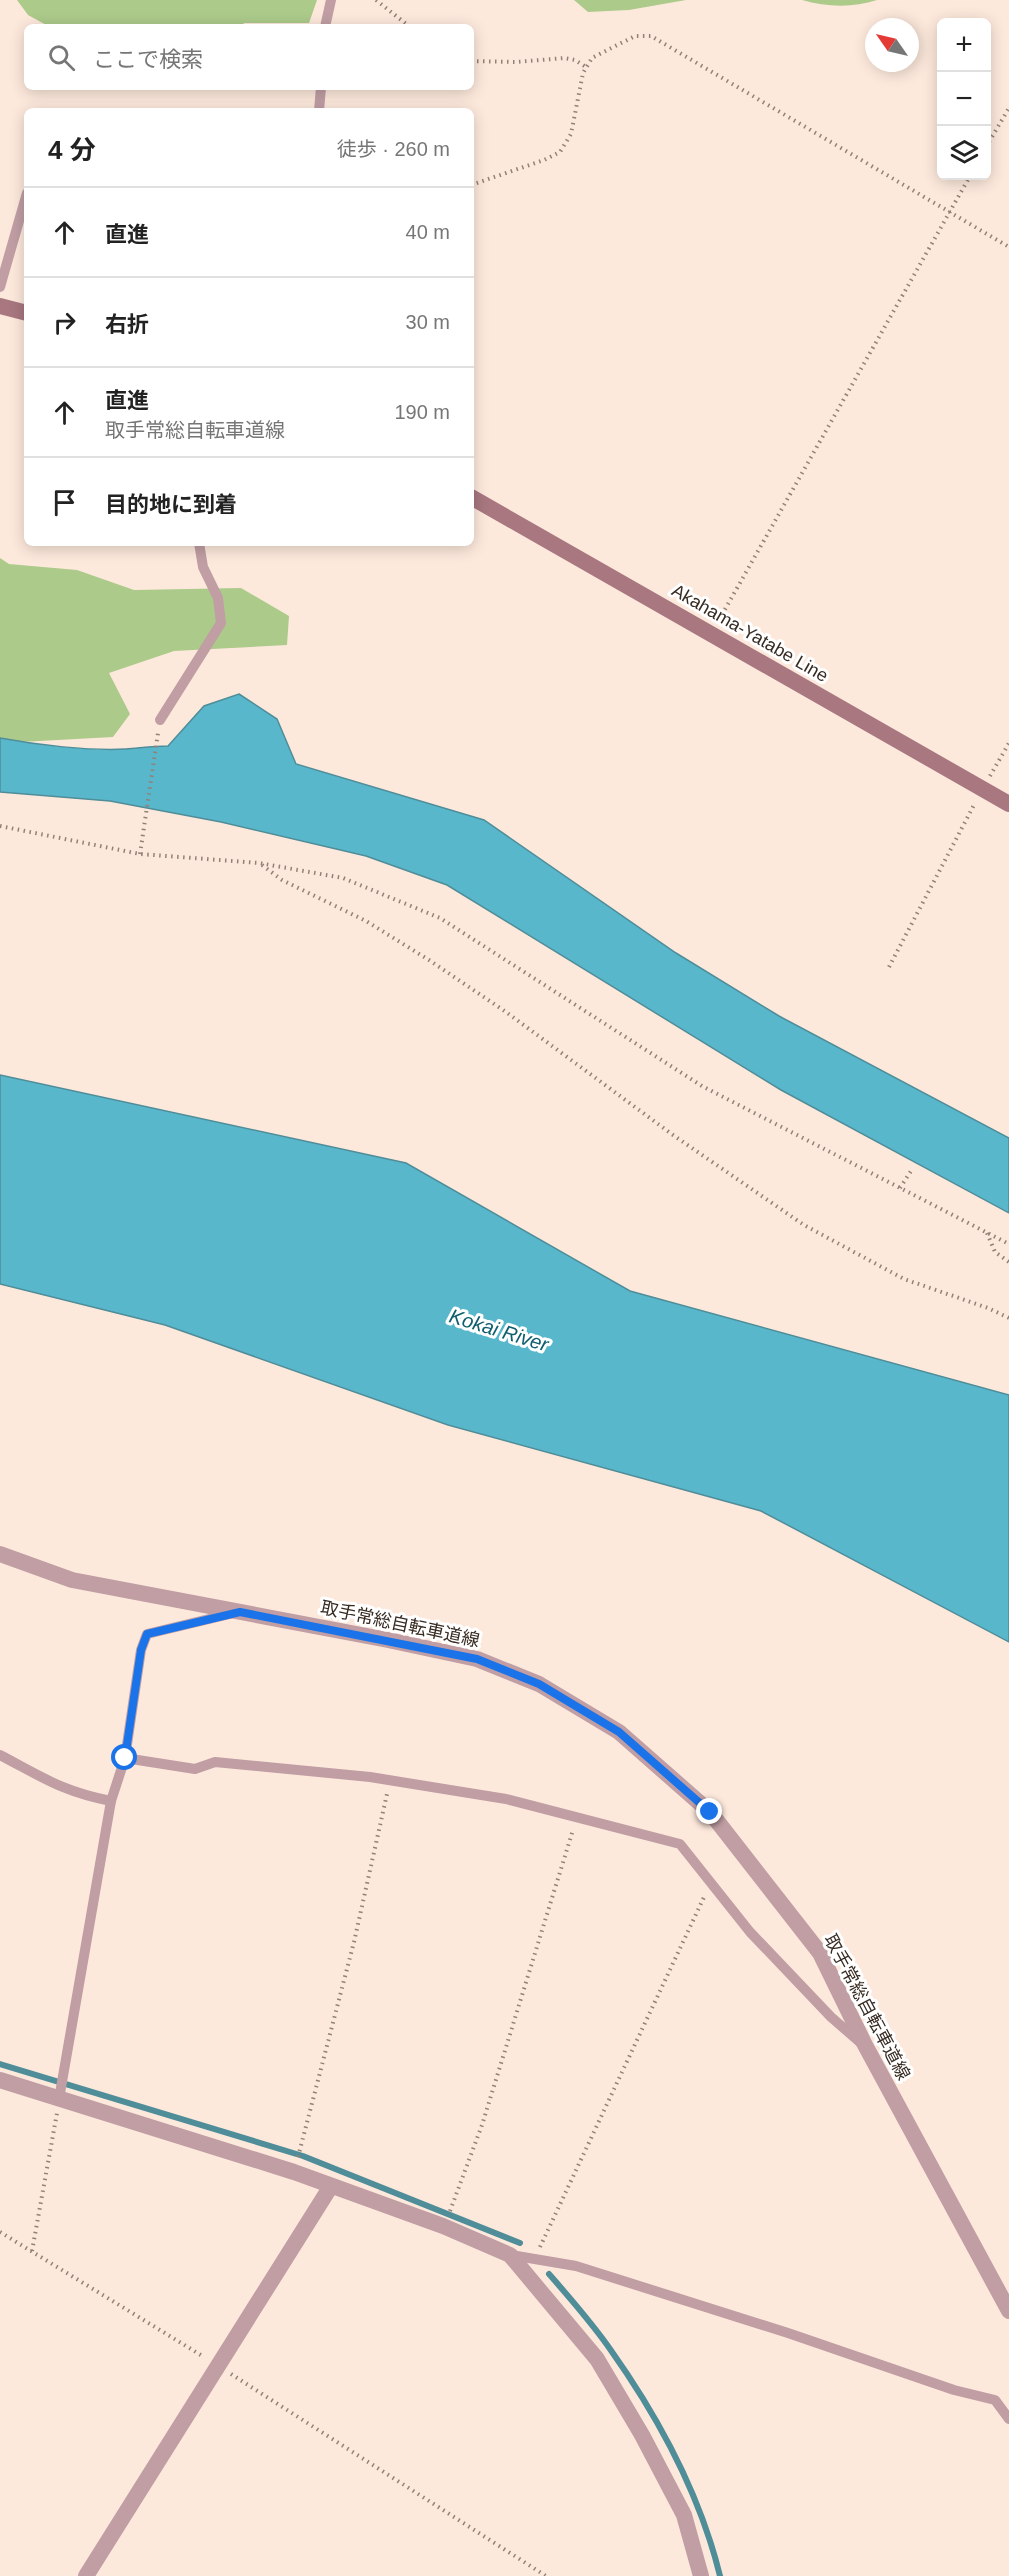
<!DOCTYPE html>
<html lang="ja">
<meta charset="utf-8">
<style>
:root{--surface:#fff;--page:#f2f2f2;--text:#222;--muted:#767676;--line:#e0e0e0}
body{margin:0;font-family:Helvetica,"Noto Sans JP",sans-serif;background:var(--page);color:var(--text)}
.controls{position:absolute;right:18px;top:18px;display:grid;overflow:hidden;border-radius:9px;box-shadow:0 3px 15px #0003}
.controls button{width:54px;height:54px;display:grid;place-items:center;padding:0;border:0;border-bottom:2px solid var(--line);background:var(--surface);color:var(--text);font:30px sans-serif}
.compass{position:absolute;left:865px;top:18px;width:54px;height:54px;border-radius:50%;background:var(--surface);box-shadow:0 3px 15px #0003;rotate:304deg}
.stop{position:absolute;width:18px;height:18px;margin:-14px;border:4px solid #1a73e8;border-radius:50%;background:#fff}
.stop.end{background:#1a73e8;border-color:#fff;box-shadow:0 2px 6px #0008}
.list{margin:0;padding:0;list-style:none}
h2{display:flex;justify-content:space-between;align-items:center;height:78px;margin:0;padding:0 24px;font-size:26px}
h2 small{font-size:20px;font-weight:400;color:var(--muted)}
.list li{display:grid;grid-template-columns:39px 1fr auto;gap:18px;align-items:center;box-sizing:border-box;height:90px;padding:0 24px;border-top:2px solid var(--line)}
.list b{display:block;font-size:22px;white-space:nowrap}
.list p{margin:0;font-size:20px;white-space:nowrap;color:var(--muted)}
.list em{font-size:20px;font-style:normal;color:var(--muted)}
.icon{flex:none;width:33px;height:33px;fill:none;stroke:currentColor;stroke-width:2;stroke-linecap:round;stroke-linejoin:round}
.map{position:relative;flex:none;width:1009px;height:2576px;overflow:hidden}
.search{position:absolute;background:var(--surface);box-shadow:0 3px 15px #0003;left:24px;top:24px;width:450px;height:66px;display:flex;align-items:center;gap:15px;box-sizing:border-box;padding:0 21px;border-radius:9px;color:var(--muted);font-size:22px}
.panel{position:absolute;background:var(--surface);box-shadow:0 3px 15px #0003;left:24px;top:108px;width:450px;height:438px;border-radius:9px}
.map>svg:first-child{display:block}
</style>
<div class="map">
<svg width="1009" height="2576" viewBox="0 0 1009 2576">
<rect width="100%" height="100%" fill="#fde9dc"/>
<!-- forest -->
<g fill="#acca8a">
<polygon points="17,0 317,0 309,23 244,23 241,27 50,27 28,15"/>
<polygon points="574,0 686,0 629,10 588,12"/>
<path d="M802 0H877C852 8 827 7 802 0Z"/>
<polygon points="0,558 9,564 77,570 134,590 241,588 289,616 287,645 174,651 109,673 130,714 113,737 21,742 0,738"/>
</g>
<!-- water -->
<g fill="#59b7cc" stroke="#4f8d99" stroke-width="1.5">
<path d="M239 694 277 719 296 764 484 820 676 953 779 1016 1009 1138V1213L781 1090 447 885 366 856 221 822 110 801 0 792V738C37 745 89 751 126 749 140 748 153 746 168 746L204 706Z"/>
<polygon points="0,1075 406,1163 630,1291 1009,1395 1009,1642 761,1511 448,1425 165,1325 0,1284"/>
</g>
<g fill="none" stroke-linecap="round" stroke-linejoin="round">
<!-- stream -->
<g stroke="#4f8d99" stroke-width="6">
<polyline points="0,2064 303,2156 520,2243"/>
<path d="M549 2274C570 2298 592 2323 610 2349 659 2418 700 2494 720 2576"/>
</g>
<!-- path -->
<g stroke="#918277" stroke-width="4" stroke-dasharray="1.5 4.5" stroke-linecap="butt">
<polyline points="376,0 410,27"/>
<polyline points="471,61 516,62 564,58 575,60 586,67"/>
<polyline points="986,147 1009,108"/>
<polyline points="471,185 544,160 560,152 571,134 583,73 592,58 635,36 651,36 1009,247"/>
<polyline points="719,620 970,176"/>
<polyline points="990,776 1009,743"/>
<polyline points="0,826 140,854 259,863 343,878 440,918 702,1086 1009,1244"/>
<polyline points="140,854 158,733"/>
<polyline points="262,865 282,880 366,921 429,960 506,1012 673,1135 804,1225 904,1279 988,1308 1009,1318"/>
<polyline points="889,967 975,803"/>
<polyline points="900,1188 911,1171"/>
<polyline points="987,1233 995,1252 1009,1262"/>
<polyline points="298,2157 354,1942 387,1794"/>
<polyline points="450,2211 482,2125 573,1830"/>
<polyline points="0,2232 204,2357"/>
<polyline points="540,2247 705,1895"/>
<polyline points="32,2251 57,2113"/>
<polyline points="231,2374 546,2576"/>
</g>
<!-- service -->
<g stroke="#c09ea4" stroke-width="10">
<polyline points="325,27 331,0"/>
<polyline points="319,111 321,87"/>
<polyline points="0,287 27,193"/>
<polyline points="160,720 221,623 218,598 203,567 199,543"/>
<path d="M0 1755C42 1777 63 1792 111 1801"/>
<polyline points="125,1758 195,1769 215,1762 370,1777 506,1799 680,1844 750,1932 831,2017 862,2044"/>
<polyline points="59,2099 111,1801 125,1758 141,1650 147,1634 234,1613"/>
<polyline points="511,2255 576,2266 788,2333 954,2390 995,2400 1009,2419"/>
</g>
<!-- minor -->
<g stroke="#c09ea4" stroke-width="16">
<polyline points="0,1554 72,1580 388,1640 477,1659 539,1684 619,1732 710,1812 820,1953 865,2045 1009,2311"/>
<polyline points="0,2080 294,2172 443,2226 510,2255 597,2359 642,2435 684,2515 701,2576"/>
<polyline points="86,2576 331,2186"/>
</g>
<!-- secondary -->
<g stroke="#a87780" stroke-width="16">
<polyline points="0,306 27,313"/>
<polyline points="471,497 1009,804"/>
</g>
</g>
<g fill="none" stroke-linecap="round" stroke-linejoin="round">
<!-- route -->
<polyline stroke="#1a73e8" stroke-width="8" points="125,1758 141,1650 147,1634 240,1612 477,1659 539,1684 619,1732 710,1812"/>
</g>
<g text-anchor="middle" stroke-width="6" stroke-linejoin="round" paint-order="stroke">
<!-- street labels -->
<g font-size="18" fill="#372b22" stroke="#fff">
<text transform="translate(750 633) rotate(30)" y="6">Akahama-Yatabe Line</text>
<text transform="translate(400 1624) rotate(12)" y="6">取手常総自転車道線</text>
<text transform="translate(867 2007) rotate(62)" y="6">取手常総自転車道線</text>
</g>
<!-- water labels -->
<g font-size="20" font-style="italic" fill="#0e5e6d" stroke="#fff">
<text transform="translate(499 1330) rotate(17)" y="7">Kokai River</text>
</g>
</g>
</svg>
<div class="controls">
<button>+</button>
<button>−</button>
<button><svg class="icon" aria-label="layers" viewBox="0 0 24 24"><path d="M12 4l9 5-9 5-9-5zM3 14l9 5 9-5"/></svg></button>
</div>
<svg class="compass" viewBox="-18 -18 36 36"><path d="M0-13l5 13h-10z" fill="#e53935"/><path d="M0 13l5-13h-10z" fill="#767676"/></svg>
<div class="stop" style="left:125px;top:1758px"></div>
<div class="stop end" style="left:710px;top:1812px"></div>
<div class="search"><svg class="icon" aria-label="search" viewBox="0 0 24 24"><circle cx="10" cy="10" r="6"/><path d="M15 15l6 6"/></svg>ここで検索</div>
<section class="panel">
<h2>4 分<small>徒歩 · 260 m</small></h2>
<ul class="list">
<li><svg class="icon" aria-label="ahead" viewBox="0 0 24 24"><path d="M12 20V5M6 11l6-6 6 6"/></svg><div><b>直進</b></div><em>40 m</em></li>
<li><svg class="icon" aria-label="right" viewBox="0 0 24 24"><path d="M7 20v-9h11M14 6l5 5-5 5"/></svg><div><b>右折</b></div><em>30 m</em></li>
<li><svg class="icon" aria-label="ahead" viewBox="0 0 24 24"><path d="M12 20V5M6 11l6-6 6 6"/></svg><div><b>直進</b><p>取手常総自転車道線</p></div><em>190 m</em></li>
<li><svg class="icon" aria-label="arrive" viewBox="0 0 24 24"><path d="M6 21V4h12l-3 4 3 4H6"/></svg><div><b>目的地に到着</b></div></li>
</ul>
</section>
</div>
